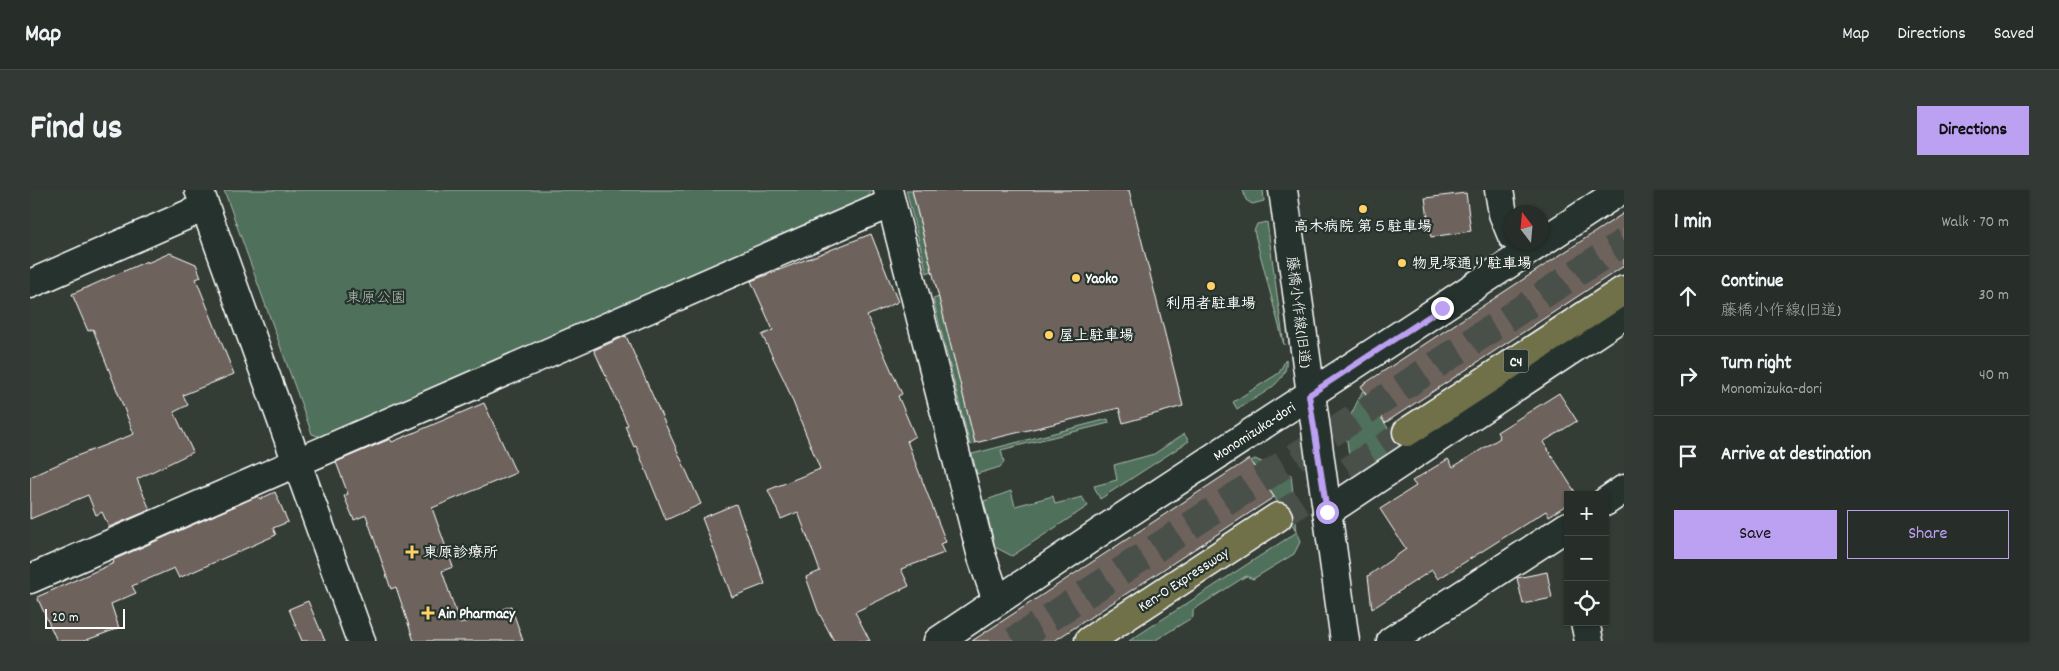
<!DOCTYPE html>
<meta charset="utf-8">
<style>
:root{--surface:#272d28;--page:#333934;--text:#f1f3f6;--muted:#a4a8a8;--line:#434945;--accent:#bca0f2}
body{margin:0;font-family:Dekko,"Klee One",sans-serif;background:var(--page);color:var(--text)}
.controls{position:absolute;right:15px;bottom:15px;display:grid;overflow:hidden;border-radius:0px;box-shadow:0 1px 4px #0004}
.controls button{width:45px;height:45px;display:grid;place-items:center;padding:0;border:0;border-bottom:1px solid var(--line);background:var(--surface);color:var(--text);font:25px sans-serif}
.compass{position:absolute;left:1474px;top:15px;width:45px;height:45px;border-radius:50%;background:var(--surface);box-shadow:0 1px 4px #0004;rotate:344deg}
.scale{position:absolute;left:15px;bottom:12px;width:80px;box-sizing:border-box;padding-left:5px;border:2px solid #fff;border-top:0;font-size:14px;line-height:18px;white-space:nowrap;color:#fff;-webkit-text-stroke:4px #26332d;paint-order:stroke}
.stop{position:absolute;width:15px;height:15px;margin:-11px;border:4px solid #bca0f2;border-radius:50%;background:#fff}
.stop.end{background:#bca0f2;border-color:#fff;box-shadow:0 1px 5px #0008}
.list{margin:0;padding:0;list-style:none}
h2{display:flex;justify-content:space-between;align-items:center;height:65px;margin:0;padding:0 20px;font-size:21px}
h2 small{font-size:16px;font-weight:400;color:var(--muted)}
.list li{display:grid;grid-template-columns:32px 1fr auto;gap:15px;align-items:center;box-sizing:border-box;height:80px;padding:0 20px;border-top:1px solid var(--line)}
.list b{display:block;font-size:19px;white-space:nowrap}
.list p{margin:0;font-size:16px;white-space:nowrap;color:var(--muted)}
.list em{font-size:16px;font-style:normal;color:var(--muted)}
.actions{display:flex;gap:10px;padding:15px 20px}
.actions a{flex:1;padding:11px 0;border:1px solid var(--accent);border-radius:0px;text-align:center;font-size:18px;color:var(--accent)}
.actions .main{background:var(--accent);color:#111}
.icon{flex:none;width:28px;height:28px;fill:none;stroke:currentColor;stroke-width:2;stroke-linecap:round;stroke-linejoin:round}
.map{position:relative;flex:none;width:1594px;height:451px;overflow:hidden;border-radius:0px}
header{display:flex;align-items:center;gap:30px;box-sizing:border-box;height:70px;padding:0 25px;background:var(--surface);border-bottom:1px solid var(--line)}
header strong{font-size:24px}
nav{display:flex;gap:28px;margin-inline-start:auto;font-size:18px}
.intro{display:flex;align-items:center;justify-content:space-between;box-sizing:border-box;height:120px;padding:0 30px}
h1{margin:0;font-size:35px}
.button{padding:12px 22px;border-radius:0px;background:var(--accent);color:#111;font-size:18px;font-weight:700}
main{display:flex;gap:30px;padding:0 30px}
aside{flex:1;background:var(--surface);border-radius:0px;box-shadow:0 1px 4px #0004}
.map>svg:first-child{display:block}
</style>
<header>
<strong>Map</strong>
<nav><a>Map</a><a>Directions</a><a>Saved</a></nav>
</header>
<div class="intro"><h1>Find us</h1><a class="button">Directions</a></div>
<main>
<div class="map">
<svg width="1594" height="451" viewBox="0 0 1594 451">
<rect width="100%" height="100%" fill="#343c36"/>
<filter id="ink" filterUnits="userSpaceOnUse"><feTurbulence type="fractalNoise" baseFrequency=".02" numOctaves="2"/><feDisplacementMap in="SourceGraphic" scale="10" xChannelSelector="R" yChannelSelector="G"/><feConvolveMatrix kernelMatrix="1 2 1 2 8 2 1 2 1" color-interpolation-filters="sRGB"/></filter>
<g filter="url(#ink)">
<!-- green -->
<g fill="#4f705a" stroke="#a7b8ac">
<polygon points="194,0 840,0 841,1 836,11 291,247 282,244"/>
<polygon points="876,0 882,0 902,81 897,83"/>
<polygon points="1213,0 1233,0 1234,11 1222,14 1216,10"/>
<polygon points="1237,32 1254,155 1224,41 1227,34"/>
<polygon points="909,107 945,253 940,255 903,109"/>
<path d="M1256 169C1260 194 1225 207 1207 219L1203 212 1249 183Z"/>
<polygon points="1333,200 1371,258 1338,280 1320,272 1315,237"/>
<polygon points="1078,229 1079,233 971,260 974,272 970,277 947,284 942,264"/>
<polygon points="1154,244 1159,251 1070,309 1064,296 1087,290 1084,275 1124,264"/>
<polygon points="1225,269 1261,285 1267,342 1270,352 1264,364 1223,389 1216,386 1163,420 1163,427 1124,451 1099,451 1267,342 1221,271"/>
<polygon points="981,301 985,316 1023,306 1025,314 1052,307 1058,316 982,366 965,357 954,311"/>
</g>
<!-- building -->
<g fill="#6e625c" stroke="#fff">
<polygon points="882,0 1099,0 1153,216 1093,233 1089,218 945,253"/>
<polygon points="1436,3 1441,41 1401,47 1395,8"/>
<polygon points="1594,23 1594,76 1355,233 1331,196"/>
<polygon points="841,44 868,112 837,126 872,204 868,206 885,246 877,251 916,352 910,354 914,363 871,379 879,396 825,422 840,451 804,451 788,421 776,387 790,381 768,322 751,329 738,300 790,279 755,192 732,145 743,140 721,91"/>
<polygon points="140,63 166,74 171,87 166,89 204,184 153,205 158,215 144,222 163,262 107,289 120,320 79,337 72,322 66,325 58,305 0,329 0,287 44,267 104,244 63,139 58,141 42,104 117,71 117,73"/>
<polygon points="596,146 671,314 636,330 606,256 604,257 595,236 598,235 564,160"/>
<polygon points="1529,203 1547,231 1513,252 1547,305 1538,305 1538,314 1519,326 1516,321 1408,389 1402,380 1342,419 1338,386 1376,359 1350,319 1386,296 1382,291 1418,269 1423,277 1470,248 1467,242"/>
<polygon points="454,213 486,283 402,318 423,377 412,381 430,434 481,416 493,451 384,451 366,397 361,399 336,325 324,330 314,306 318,304 306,272 360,249 362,252"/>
<polygon points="1219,269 1244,307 1024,451 942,451"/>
<polygon points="245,302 258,332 243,338 246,345 149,388 144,378 102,396 106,403 81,414 89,438 54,451 27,451 7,407 84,373 83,370 228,306 230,309"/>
<polygon points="706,314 735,394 702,407 672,328"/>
<polygon points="1517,382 1522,408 1493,414 1487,388"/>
<polygon points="278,411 295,451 272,451 259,419"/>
</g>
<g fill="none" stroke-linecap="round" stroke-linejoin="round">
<!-- highway-tunnel -->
<g stroke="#48504a" stroke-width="28" stroke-dasharray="28 14" stroke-linecap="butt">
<polyline points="1248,327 1377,242"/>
<polyline points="984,451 1594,52"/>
</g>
<defs>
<g id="street">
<polyline points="858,0 952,367 967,411"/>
<polyline points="1469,0 1473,24 1482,46"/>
<polyline points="1575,312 1594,299"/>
<polyline points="1297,322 1594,125"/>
<polyline points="0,389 861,13"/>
<polyline points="1555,432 1559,451"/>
<polyline points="1361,451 1538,336"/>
</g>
<g id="secondary">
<polyline points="169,0 331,451"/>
<polyline points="1253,0 1315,451"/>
<polyline points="0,94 175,17"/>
<polyline points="908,451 1079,336 1591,0"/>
</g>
<g id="highway">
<polyline points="1377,242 1594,100"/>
<polyline points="1059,451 1248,327"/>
</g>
</defs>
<!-- street casing -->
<use href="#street" stroke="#fff" stroke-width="31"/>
<!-- secondary casing -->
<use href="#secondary" stroke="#fff" stroke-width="31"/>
<!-- highway casing -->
<use href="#highway" stroke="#fff" stroke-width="31"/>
<!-- street -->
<use href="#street" stroke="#26332d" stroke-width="28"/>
<!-- secondary -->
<use href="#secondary" stroke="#26332d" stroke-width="28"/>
<!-- highway -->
<use href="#highway" stroke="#70704a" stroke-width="28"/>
</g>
</g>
<g fill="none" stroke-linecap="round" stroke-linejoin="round" filter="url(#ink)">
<!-- route -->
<polyline stroke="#bca0f2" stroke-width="6" points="1297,322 1279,205 1412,118"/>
</g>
<!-- markers -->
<g fill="#ffd166" stroke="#26332d" stroke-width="2">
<circle cx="1333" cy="19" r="5"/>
<circle cx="1372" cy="73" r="5"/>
<circle cx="1046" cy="88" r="5"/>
<circle cx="1181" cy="96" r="5"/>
<circle cx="1019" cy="145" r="5"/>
<path d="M379.5 354.5h5v5h5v5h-5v5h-5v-5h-5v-5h5z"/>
<path d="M395.5 415.5h5v5h5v5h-5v5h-5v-5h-5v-5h5z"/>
</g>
<g text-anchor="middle" stroke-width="4.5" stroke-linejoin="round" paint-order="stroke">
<!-- shield labels -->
<rect fill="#26332d" stroke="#bec2c0" stroke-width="1" x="1473.5" y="159.5" width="25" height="23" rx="4"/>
<g font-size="14" font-weight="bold" fill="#fff">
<text x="1486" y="176">C4</text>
</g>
<!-- poi labels -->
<g font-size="15" font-weight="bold" fill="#fff" stroke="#26332d" text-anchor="start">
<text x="1333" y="41" text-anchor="middle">高木病院 第５駐車場</text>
<text x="1382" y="78">物見塚通り駐車場</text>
<text x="1056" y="93">Yaoko</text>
<text x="1181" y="118" text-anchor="middle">利用者駐車場</text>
<text x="1029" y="150">屋上駐車場</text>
<text x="393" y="367">東原診療所</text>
<text x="408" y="428">Ain Pharmacy</text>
</g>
<!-- park labels -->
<g font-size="15" fill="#b0bfb5" stroke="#26332d">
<text x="346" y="112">東原公園</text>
</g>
<!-- street labels -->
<g font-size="15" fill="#fff" stroke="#26332d">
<text transform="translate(1269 122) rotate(83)" y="5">藤橋小作線(旧道)</text>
<text transform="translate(1224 241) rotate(-33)" y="5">Monomizuka-dori</text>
<text transform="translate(1153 389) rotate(-33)" y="5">Ken-O Expressway</text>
</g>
</g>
</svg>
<div class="controls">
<button>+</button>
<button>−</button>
<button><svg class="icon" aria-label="locate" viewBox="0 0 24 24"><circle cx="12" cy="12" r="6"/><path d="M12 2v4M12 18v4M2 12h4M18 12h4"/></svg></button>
</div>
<svg class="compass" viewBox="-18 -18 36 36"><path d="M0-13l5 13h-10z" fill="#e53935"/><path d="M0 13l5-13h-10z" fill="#a4a8a8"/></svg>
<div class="scale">20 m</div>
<div class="stop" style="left:1297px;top:322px"></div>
<div class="stop end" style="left:1412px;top:118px"></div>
</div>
<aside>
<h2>1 min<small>Walk · 70 m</small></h2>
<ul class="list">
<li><svg class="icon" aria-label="ahead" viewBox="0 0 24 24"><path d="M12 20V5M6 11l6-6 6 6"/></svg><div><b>Continue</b><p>藤橋小作線(旧道)</p></div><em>30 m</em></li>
<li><svg class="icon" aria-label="right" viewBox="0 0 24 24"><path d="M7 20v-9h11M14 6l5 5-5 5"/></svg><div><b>Turn right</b><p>Monomizuka-dori</p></div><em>40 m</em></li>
<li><svg class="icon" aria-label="arrive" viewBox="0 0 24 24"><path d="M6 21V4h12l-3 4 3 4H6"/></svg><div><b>Arrive at destination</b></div></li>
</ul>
<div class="actions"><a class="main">Save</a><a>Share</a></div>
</aside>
</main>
